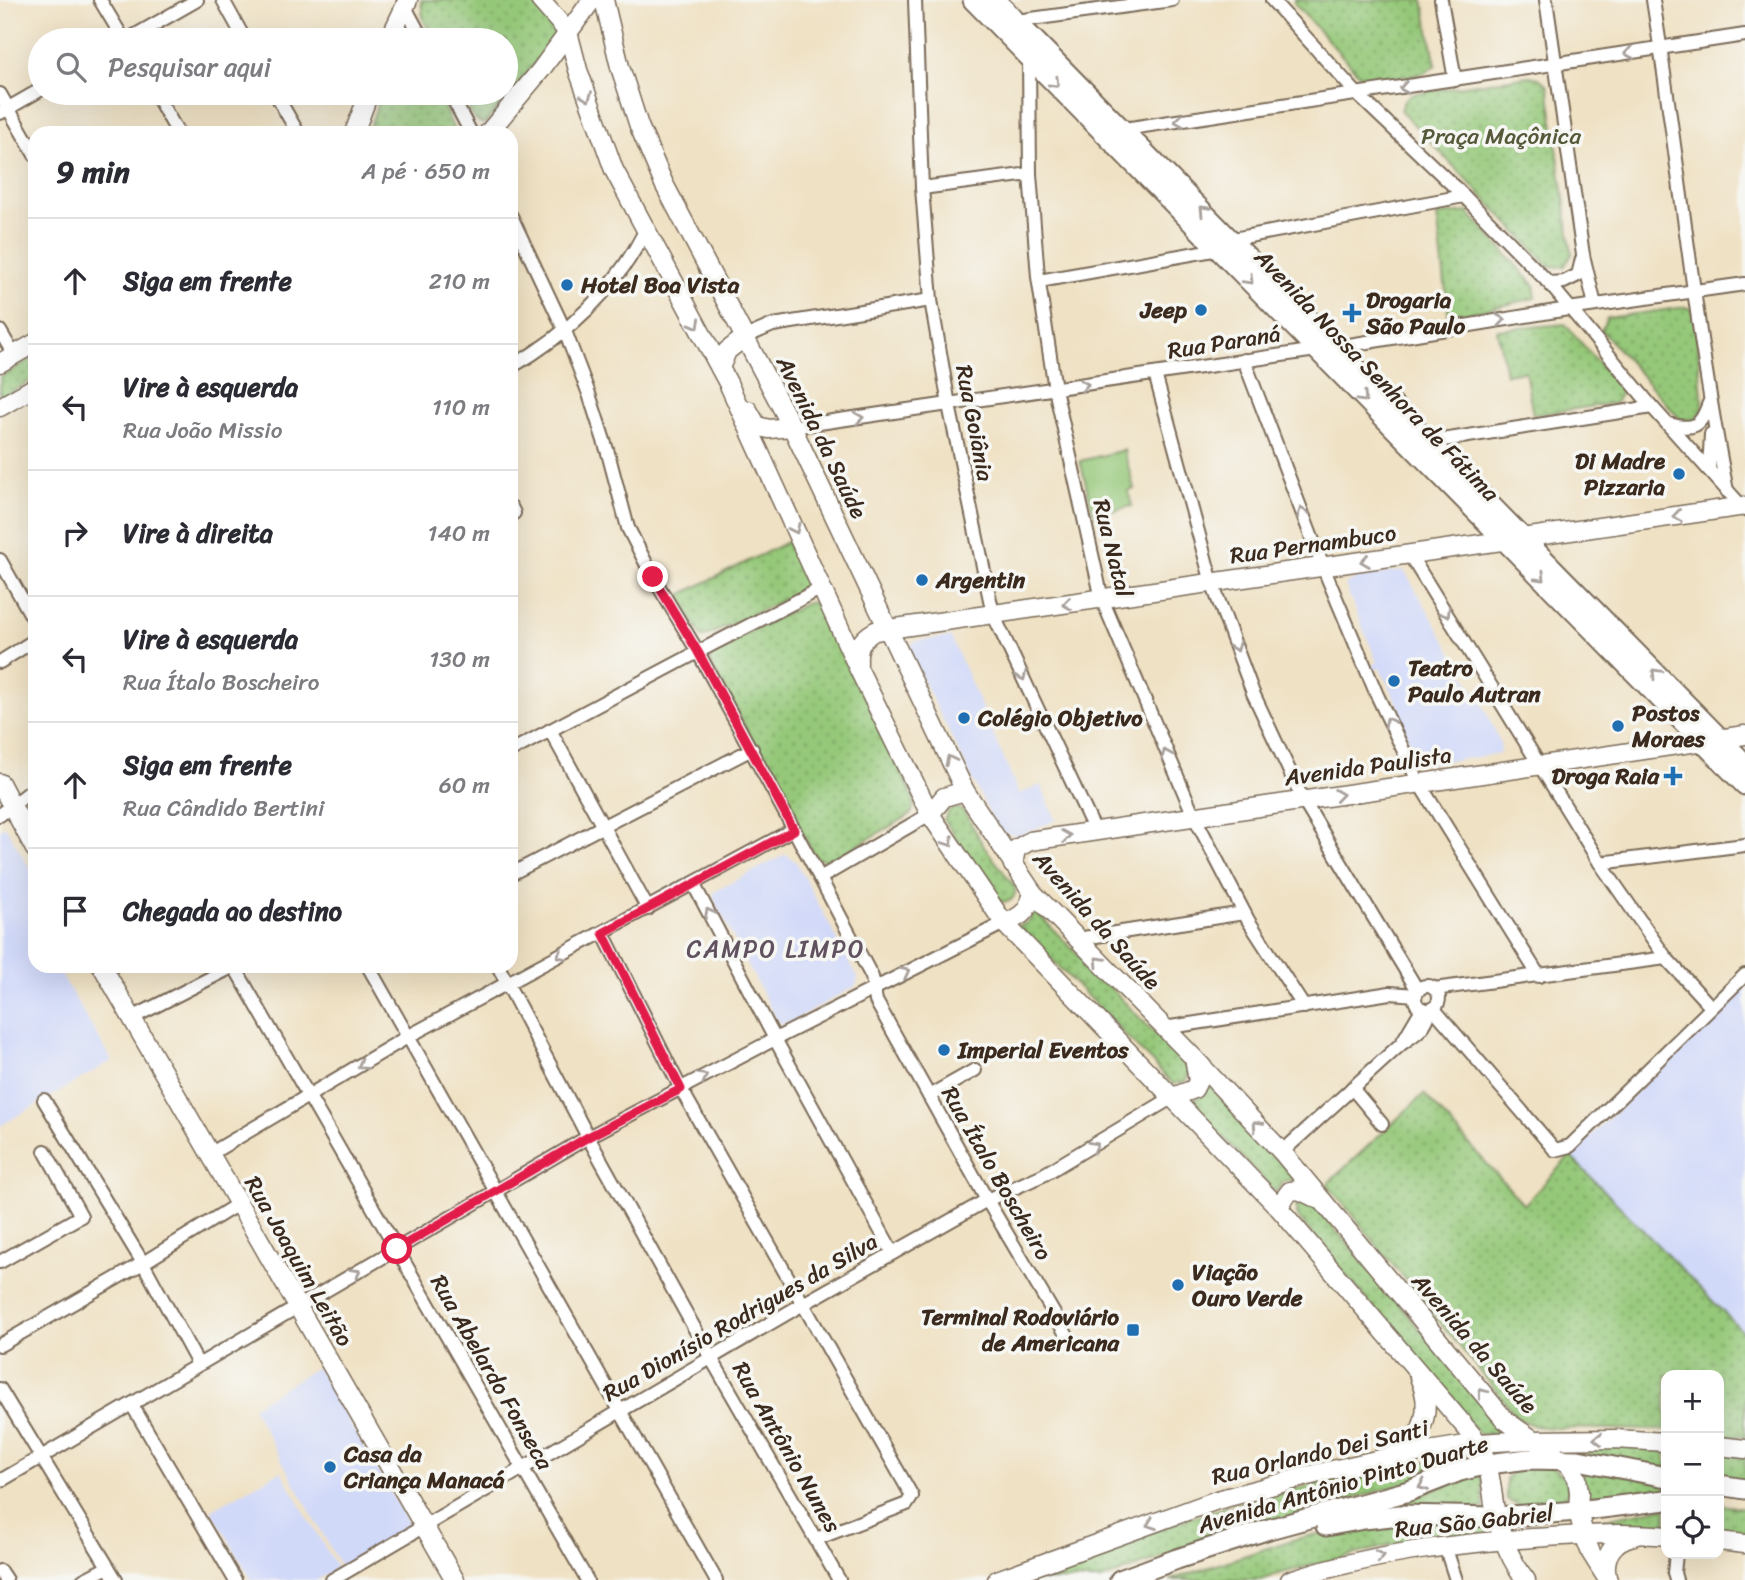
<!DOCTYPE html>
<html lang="pt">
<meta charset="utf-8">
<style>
:root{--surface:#fff;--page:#f2f2f3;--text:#2b2b33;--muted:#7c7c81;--line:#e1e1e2}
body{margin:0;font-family:Sriracha,sans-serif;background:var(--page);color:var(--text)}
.controls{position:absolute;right:21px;bottom:21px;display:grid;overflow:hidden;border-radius:14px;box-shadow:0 7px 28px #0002}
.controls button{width:63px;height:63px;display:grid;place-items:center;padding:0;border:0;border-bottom:2px solid var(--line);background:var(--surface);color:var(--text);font:35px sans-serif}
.stop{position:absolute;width:21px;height:21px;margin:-16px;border:5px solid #e11d48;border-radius:50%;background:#fff}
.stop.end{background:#e11d48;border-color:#fff;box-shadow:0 2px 7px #0008}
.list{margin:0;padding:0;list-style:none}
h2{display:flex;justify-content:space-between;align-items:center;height:91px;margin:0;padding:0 28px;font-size:30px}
h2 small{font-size:23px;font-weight:400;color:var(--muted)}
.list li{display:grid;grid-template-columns:46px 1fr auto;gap:21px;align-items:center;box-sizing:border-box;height:126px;padding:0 28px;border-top:2px solid var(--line)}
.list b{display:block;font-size:26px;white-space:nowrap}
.list p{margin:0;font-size:23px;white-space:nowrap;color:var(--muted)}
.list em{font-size:23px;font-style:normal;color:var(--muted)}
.icon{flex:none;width:38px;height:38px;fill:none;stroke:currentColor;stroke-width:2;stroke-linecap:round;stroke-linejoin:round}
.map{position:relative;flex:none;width:1745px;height:1580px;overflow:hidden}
.search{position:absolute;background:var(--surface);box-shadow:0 7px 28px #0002;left:28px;top:28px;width:490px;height:77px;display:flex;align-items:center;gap:18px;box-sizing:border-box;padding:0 24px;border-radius:38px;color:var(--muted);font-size:26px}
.panel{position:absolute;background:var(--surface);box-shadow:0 7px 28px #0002;left:28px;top:126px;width:490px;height:847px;border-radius:21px}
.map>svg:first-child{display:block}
</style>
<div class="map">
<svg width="1745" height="1580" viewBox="0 0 1745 1580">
<defs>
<pattern id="grass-dots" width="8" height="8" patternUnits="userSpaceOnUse" patternTransform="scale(1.75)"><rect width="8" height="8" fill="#95c879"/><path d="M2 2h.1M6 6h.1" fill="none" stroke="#7ba363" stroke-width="1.8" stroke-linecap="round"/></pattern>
</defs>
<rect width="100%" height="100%" fill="#f6f6f2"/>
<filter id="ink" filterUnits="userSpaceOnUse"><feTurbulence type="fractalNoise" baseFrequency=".0143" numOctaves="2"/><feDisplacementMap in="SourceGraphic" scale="14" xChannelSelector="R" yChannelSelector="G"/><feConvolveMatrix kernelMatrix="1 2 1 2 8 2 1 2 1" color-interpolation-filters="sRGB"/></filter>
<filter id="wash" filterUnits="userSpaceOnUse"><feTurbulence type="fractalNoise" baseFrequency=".00686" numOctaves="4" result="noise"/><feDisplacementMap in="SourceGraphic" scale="28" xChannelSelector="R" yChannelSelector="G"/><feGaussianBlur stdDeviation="1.57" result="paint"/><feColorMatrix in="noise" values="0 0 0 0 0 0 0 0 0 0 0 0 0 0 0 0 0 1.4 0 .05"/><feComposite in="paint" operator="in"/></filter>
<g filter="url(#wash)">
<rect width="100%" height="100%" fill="#efe1c3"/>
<!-- built -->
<g fill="#d1d9f9">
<polygon points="1404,570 1484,707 1499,740 1501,749 1499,754 1427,764 1420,760 1414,753 1392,707 1399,707 1380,668 1374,670 1371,666 1377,662 1345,585 1358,578"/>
<polygon points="951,637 1019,794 1041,785 1056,820 1019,836 998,831 908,650 915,641"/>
<polygon points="5,826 35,877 35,966 56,966 112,1061 0,1126 0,829"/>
<polygon points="786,854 796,862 858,978 856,986 791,1022 781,1024 776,1019 713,899 714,892"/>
<polygon points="1745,986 1745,1334 1570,1156"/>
<polygon points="317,1367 410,1526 341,1567 252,1407"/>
<polygon points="281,1471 337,1568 317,1580 252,1580 211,1510"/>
</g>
<!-- grass -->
<g fill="url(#grass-dots)" stroke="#68794c" stroke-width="2">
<path d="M421 0H530L553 19 557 30 554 42 484 124C471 120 467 105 461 93H506V40H433L423 19Z"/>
<polygon points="1295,0 1423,0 1436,65 1423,74 1365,81 1294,3"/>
<polygon points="1529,76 1539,78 1548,86 1572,254 1564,267 1549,266 1401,111 1404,100 1412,94"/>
<polygon points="381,93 438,93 455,133 368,133"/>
<polygon points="1468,212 1535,286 1535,298 1449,318 1437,215"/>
<polygon points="1686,307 1695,311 1703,410 1692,423 1681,420 1601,330 1607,318"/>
<polygon points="1565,324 1622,390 1615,403 1533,415 1525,371 1506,374 1497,330"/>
<polygon points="35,357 35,378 0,398 0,377"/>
<polygon points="787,542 810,587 702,638 678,596"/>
<polygon points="809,602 823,607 914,799 913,810 910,815 830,861 816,858 710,662 712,651"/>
<path d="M957 808 964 811 983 845 1015 887C1017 899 1008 905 997 900L944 820 949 810Z"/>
<polygon points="1035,911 1188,1067 1189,1075 1184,1082 1173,1084 1018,925 1027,923"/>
<polygon points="1207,1083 1295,1178 1283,1182 1276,1192 1189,1102 1201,1096"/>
<polygon points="1424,1094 1524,1205 1570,1156 1745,1334 1745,1437 1719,1434 1719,1375 1666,1375 1666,1430 1552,1428 1535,1426 1519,1419 1327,1184"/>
<polygon points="1304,1204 1313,1206 1355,1252 1500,1425 1498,1433 1480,1435 1296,1215 1296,1207"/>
<polygon points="1616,1446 1666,1449 1666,1470 1571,1451 1570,1447"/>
<polygon points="1719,1453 1745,1456 1745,1483 1719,1479"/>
<polygon points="1473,1455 1435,1474 1174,1553 1101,1580 1019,1580 1193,1517 1252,1499 1392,1467"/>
<path d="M1551 1467C1564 1473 1577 1492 1560 1503 1548 1511 1516 1509 1506 1498V1479L1516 1468Z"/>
<polygon points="1585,1468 1666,1483 1666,1495 1584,1501 1582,1471"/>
<polygon points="1479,1474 1482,1478 1484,1508 1370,1511"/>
<polygon points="1719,1505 1745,1508 1745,1537 1719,1534"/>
<polygon points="1666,1507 1666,1530 1593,1528 1593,1521"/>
<polygon points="1413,1521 1488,1527 1490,1534 1392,1545 1285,1572 1261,1580 1170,1580 1292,1540 1343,1528"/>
</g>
<!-- garden -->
<polygon fill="#95c879" stroke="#68794c" stroke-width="2" points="1124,450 1134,489 1128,491 1132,506 1094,515 1080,461"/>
</g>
<g filter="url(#ink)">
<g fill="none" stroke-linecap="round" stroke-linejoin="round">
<defs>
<g id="street">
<polyline points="100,0 124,40"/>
<polyline points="223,0 245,40"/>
<polyline points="915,0 922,188 931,300 949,405 993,614 1095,831"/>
<polyline points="1272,0 1358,95 1464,196 1549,283 1652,407 1745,510"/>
<polyline points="1441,0 1455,80"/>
<polyline points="1546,0 1583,255 1595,305"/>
<path d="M1653 0C1679 164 1695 328 1727 491"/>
<polyline points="403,3 423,40"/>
<polyline points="1016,21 1172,0"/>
<polyline points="127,40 197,0"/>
<polyline points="1029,57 1030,174 1038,277 1055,389 1102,599 1194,816 1248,920 1304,1007"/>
<polyline points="155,93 178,133"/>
<polyline points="275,93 298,133"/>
<polyline points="450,93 471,133"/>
<polyline points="0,94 35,155"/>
<polyline points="0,113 40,90"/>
<polyline points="1124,129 1745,35"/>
<polyline points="922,188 1030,174"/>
<polyline points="511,216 565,331 589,394 608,453 628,528 653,577 698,652 820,878 872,977 876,1001 987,1200 1070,1341"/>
<polyline points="1233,239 1464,196"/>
<polyline points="1039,281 1219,249"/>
<polyline points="1549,283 1564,282 1578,275 1582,259"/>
<polyline points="0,331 14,355"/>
<polyline points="745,337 773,325 931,300"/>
<polyline points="1244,360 1323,567 1377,695 1419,783 1539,976"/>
<path d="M511 367C567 335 616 289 645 231"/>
<polyline points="1155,374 1212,583 1253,693 1303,800 1418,991"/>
<path d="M1668 424C1694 430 1700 428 1709 403"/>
<polyline points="792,427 1337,347 1568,309 1745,284"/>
<polyline points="1430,442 1652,407"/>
<polyline points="1709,470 1711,434"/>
<polyline points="511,507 514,513"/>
<polyline points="1410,555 1600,863 1666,958 1711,1007"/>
<polyline points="0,560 35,622"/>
<polyline points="0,662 35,640"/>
<polyline points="550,730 648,909"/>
<polyline points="511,751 715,643 822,588"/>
<polyline points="0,815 35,788"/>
<polyline points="1600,863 1745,845"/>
<polyline points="511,874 752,749"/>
<polyline points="820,878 930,814"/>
<polyline points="694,885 775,1039 893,1253"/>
<polyline points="603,933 681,1089 912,1496 907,1504 816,1539"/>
<polyline points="1077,939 1244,913"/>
<polyline points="234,966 587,1580"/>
<polyline points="368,966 716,1580"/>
<polyline points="498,966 588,1137 711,1358 839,1580"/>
<circle cx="1427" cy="998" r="12"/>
<polyline points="1434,989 1666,958"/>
<polyline points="1433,1008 1555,1150 1570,1146 1745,975"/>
<polyline points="132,1018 234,966"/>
<polyline points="1164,1028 1390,993 1416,995"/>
<polyline points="1403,1041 1422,1009"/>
<polyline points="1352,1088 1382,1124"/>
<polyline points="929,1096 975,1070"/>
<polyline points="44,1100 143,1263 198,1364"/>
<path d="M1282 1152 1401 1044C1416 1034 1426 1028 1430 1010"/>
<polyline points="210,1154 409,1036 794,829"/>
<polyline points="0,1262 81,1216 45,1151"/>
<polyline points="0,1345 143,1263 238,1204"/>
<polyline points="0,1389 116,1580"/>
<polyline points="132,1405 235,1580"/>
<polyline points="0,1481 588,1137 775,1039 1004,923"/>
<polyline points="1445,1546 1456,1580"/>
<polyline points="1676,1554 1674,1573 1676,1580"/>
<polyline points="0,1571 6,1580"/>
<polyline points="83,1580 108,1567"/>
<polyline points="332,1580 803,1304 987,1200 1043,1175 1173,1097"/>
</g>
<g id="secondary">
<path d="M540 0 568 32 578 70 614 170 728 383 859 670 930 814 1004 923 1278 1207 1473 1436C1492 1461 1490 1485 1496 1515 1502 1539 1510 1560 1526 1580"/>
<polyline points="604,0 620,67 639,126 664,184 792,427 965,791 1033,893 1194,1058 1282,1152 1505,1420 1569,1465 1577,1478 1579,1492 1578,1511 1584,1535 1591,1553 1608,1580"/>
<polyline points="389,40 408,0"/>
<polyline points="354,133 369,93"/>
<polyline points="488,133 540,71 592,0"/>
<polyline points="0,363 35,343"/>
<polyline points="720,368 727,351 745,337"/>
<polyline points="0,407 35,387"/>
<polyline points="748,410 757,426 769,429 792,427"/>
<path d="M858 663C857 647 861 639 875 631L1745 506"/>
<polyline points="0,783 35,849"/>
<polyline points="930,814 944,797 965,791"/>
<polyline points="1013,865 1016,849 1030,841 1745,735"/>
<path d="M1004 923C1022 917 1028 911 1033 893"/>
<polyline points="102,966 455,1580"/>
<polyline points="1173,1097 1194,1089 1198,1081 1194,1058"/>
<polyline points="1278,1207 1290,1191 1299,1190 1318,1199"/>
<polyline points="1719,1446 1745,1449"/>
<path d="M1395 1454C1425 1440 1433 1407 1419 1377"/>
<polyline points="1719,1541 1745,1544"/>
<path d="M1607 1577C1602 1556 1614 1540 1634 1536"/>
<polyline points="997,1580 1217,1500 1319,1473 1385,1458 1478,1443 1531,1440 1615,1439 1666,1442"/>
<path d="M1290 1580C1369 1554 1450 1544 1533 1538 1577 1535 1622 1532 1666 1536"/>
</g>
<g id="primary">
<polyline points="973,0 1745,785"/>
<polyline points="995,0 1745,764"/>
<polyline points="1719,1485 1745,1489"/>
<polyline points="1326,1526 1364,1519 1400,1515 1497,1517 1578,1511 1666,1500"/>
<polyline points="1120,1580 1177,1559 1269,1529 1409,1491 1460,1471 1488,1464 1529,1459 1578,1460 1666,1477"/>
</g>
</defs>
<!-- street casing -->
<use href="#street" stroke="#7a6a58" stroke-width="16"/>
<!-- secondary casing -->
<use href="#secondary" stroke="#7a6a58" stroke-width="21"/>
<!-- primary casing -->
<use href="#primary" stroke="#7a6a58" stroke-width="23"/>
<!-- street -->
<use href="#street" stroke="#fff" stroke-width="12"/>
<!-- secondary -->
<use href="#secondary" stroke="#fff" stroke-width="18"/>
<!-- primary -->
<use href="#primary" stroke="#fff" stroke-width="19"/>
</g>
<!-- one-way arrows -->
<defs><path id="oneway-chevron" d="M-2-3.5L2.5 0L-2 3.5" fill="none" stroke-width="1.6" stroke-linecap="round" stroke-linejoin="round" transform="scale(1.75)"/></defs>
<g stroke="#a79f9a">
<use href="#oneway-chevron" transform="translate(1629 53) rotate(171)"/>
<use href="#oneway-chevron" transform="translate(1055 83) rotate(45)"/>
<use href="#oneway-chevron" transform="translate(1404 88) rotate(171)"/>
<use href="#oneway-chevron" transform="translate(587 97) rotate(70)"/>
<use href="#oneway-chevron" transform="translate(1179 121) rotate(172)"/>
<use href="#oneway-chevron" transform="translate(1204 210) rotate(-134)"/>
<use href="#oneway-chevron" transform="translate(1249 280) rotate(46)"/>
<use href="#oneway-chevron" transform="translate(1501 320) rotate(-9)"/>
<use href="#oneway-chevron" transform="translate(696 324) rotate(61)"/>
<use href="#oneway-chevron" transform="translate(1084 385) rotate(-9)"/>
<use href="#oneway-chevron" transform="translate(1363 398) rotate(45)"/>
<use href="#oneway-chevron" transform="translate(859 418) rotate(-8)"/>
<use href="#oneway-chevron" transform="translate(1302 512) rotate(-111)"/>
<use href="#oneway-chevron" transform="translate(1677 516) rotate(172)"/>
<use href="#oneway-chevron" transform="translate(795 529) rotate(65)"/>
<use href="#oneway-chevron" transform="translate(1365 561) rotate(172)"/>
<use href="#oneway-chevron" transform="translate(1541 577) rotate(45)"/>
<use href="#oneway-chevron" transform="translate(1067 604) rotate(172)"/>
<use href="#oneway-chevron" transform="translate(1446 613) rotate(58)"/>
<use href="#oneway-chevron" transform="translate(1236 647) rotate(69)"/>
<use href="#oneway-chevron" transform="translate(1656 673) rotate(-134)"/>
<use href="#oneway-chevron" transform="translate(1022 676) rotate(66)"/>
<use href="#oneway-chevron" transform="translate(1389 722) rotate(-116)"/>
<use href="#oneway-chevron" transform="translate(1166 754) rotate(-114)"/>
<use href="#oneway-chevron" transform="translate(950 760) rotate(-116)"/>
<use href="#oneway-chevron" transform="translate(1339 795) rotate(-8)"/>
<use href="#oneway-chevron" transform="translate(1066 836) rotate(-9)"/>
<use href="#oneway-chevron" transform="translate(949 842) rotate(56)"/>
<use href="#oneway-chevron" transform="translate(709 913) rotate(-118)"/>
<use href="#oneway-chevron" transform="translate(561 955) rotate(153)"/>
<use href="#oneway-chevron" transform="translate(1099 961) rotate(-134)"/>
<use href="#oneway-chevron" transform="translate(905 972) rotate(-27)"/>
<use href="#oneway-chevron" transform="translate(362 1065) rotate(150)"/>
<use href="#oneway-chevron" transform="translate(703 1077) rotate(-28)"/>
<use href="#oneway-chevron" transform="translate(1257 1125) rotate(-133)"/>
<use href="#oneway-chevron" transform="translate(1094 1146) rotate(-30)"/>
<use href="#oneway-chevron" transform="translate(356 1273) rotate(-31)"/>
<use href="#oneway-chevron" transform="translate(1482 1393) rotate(-130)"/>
<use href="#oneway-chevron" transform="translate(1598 1439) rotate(180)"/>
<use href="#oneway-chevron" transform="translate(1423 1486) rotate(159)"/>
<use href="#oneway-chevron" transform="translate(1151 1524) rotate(160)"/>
<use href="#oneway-chevron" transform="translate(1380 1556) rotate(-13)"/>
</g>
</g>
<g fill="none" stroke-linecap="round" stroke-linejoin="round" filter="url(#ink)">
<!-- route -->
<polyline stroke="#e11d48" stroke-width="9" points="397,1249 588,1137 681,1089 603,933 794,830 698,652 653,577"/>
</g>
<!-- markers -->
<g fill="#1f6fb2" stroke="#f6f6f2" stroke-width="2.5">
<circle cx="567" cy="285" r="7"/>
<circle cx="1201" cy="310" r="7"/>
<path d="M1348.5 302.5h7v7h7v7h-7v7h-7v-7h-7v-7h7z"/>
<circle cx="1679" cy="474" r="7"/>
<circle cx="922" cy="580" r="7"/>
<circle cx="1394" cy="681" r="7"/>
<circle cx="964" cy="718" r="7"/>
<circle cx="1618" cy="726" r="7"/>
<path d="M1669.5 765.5h7v7h7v7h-7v7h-7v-7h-7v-7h7z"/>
<circle cx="944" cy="1050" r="7"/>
<circle cx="1178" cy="1285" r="7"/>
<rect x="1126" y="1323" width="14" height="14" rx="3.5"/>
<circle cx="330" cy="1467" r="7"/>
</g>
<g text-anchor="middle" stroke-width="7" stroke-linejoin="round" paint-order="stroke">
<!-- park labels -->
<g font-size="23" fill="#565939" stroke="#f6f6f2">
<text x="1501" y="144">Praça Maçônica</text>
</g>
<!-- poi labels -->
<g font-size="23" font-weight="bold" fill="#3b2a1e" stroke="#f6f6f2" text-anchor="start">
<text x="581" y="293">Hotel Boa Vista</text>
<text x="1366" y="308">Drogaria<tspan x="1366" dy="26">São Paulo</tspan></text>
<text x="1187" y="318" text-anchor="end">Jeep</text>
<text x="1665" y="469" text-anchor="end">Di Madre<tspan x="1665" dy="26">Pizzaria</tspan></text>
<text x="936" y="588">Argentin</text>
<text x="1408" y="676">Teatro<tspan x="1408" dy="26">Paulo Autran</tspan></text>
<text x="1632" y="721">Postos<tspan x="1632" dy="26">Moraes</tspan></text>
<text x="978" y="726">Colégio Objetivo</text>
<text x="1659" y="784" text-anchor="end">Droga Raia</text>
<text x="958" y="1058">Imperial Eventos</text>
<text x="1192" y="1280">Viação<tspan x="1192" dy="26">Ouro Verde</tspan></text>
<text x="1119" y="1325" text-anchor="end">Terminal Rodoviário<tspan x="1119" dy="26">de Americana</tspan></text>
<text x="344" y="1462">Casa da<tspan x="344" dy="26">Criança Manacá</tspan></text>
</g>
<!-- street labels -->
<g font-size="23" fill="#3b2a1e" stroke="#f6f6f2">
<text transform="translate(1224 342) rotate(-9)" y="8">Rua Paraná</text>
<text transform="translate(1377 375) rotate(46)" y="8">Avenida Nossa Senhora de Fátima</text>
<text transform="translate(975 423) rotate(79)" y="8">Rua Goiânia</text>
<text transform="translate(822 437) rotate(64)" y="8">Avenida da Saúde</text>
<text transform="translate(1313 544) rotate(-8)" y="8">Rua Pernambuco</text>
<text transform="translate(1113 548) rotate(76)" y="8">Rua Natal</text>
<text transform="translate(1368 766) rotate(-8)" y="8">Avenida Paulista</text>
<text transform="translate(1097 920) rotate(48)" y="8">Avenida da Saúde</text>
<text transform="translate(997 1173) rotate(60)" y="8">Rua Ítalo Boscheiro</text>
<text transform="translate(299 1261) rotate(60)" y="8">Rua Joaquim Leitão</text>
<text transform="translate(740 1317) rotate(-30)" y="8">Rua Dionísio Rodrigues da Silva</text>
<text transform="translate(1475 1343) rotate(49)" y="8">Avenida da Saúde</text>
<text transform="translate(492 1372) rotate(60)" y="8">Rua Abelardo Fonseca</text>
<text transform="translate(787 1447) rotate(60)" y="8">Rua Antônio Nunes</text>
<text transform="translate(1320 1452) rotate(-13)" y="8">Rua Orlando Dei Santi</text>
<text transform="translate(1343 1484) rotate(-16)" y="8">Avenida Antônio Pinto Duarte</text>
<text transform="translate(1474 1521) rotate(-6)" y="8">Rua São Gabriel</text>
</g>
<!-- neighbourhood labels -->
<g font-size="24" letter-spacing="2" fill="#61525f" stroke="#f6f6f2">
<text x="776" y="957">CAMPO LIMPO</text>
</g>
</g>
</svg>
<div class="controls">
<button>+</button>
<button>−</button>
<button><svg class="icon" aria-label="locate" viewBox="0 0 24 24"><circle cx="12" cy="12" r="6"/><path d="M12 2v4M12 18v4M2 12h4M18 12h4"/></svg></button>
</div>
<div class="stop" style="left:397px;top:1249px"></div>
<div class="stop end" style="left:653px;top:577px"></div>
<div class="search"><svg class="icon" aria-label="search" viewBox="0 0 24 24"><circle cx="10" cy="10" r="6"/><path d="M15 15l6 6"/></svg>Pesquisar aqui</div>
<section class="panel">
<h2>9 min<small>A pé · 650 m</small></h2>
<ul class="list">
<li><svg class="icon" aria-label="ahead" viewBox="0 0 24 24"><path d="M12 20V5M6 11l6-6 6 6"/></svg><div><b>Siga em frente</b></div><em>210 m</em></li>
<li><svg class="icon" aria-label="left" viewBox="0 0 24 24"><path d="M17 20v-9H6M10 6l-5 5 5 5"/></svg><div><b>Vire à esquerda</b><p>Rua João Missio</p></div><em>110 m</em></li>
<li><svg class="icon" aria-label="right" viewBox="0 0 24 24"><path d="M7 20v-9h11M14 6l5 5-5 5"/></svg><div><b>Vire à direita</b></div><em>140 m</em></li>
<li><svg class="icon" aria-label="left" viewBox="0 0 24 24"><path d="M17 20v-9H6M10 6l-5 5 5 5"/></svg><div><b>Vire à esquerda</b><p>Rua Ítalo Boscheiro</p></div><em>130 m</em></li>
<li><svg class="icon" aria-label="ahead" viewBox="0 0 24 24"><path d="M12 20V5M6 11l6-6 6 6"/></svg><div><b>Siga em frente</b><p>Rua Cândido Bertini</p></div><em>60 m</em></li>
<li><svg class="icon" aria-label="arrive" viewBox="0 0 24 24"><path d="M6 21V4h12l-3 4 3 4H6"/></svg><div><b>Chegada ao destino</b></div></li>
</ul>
</section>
</div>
